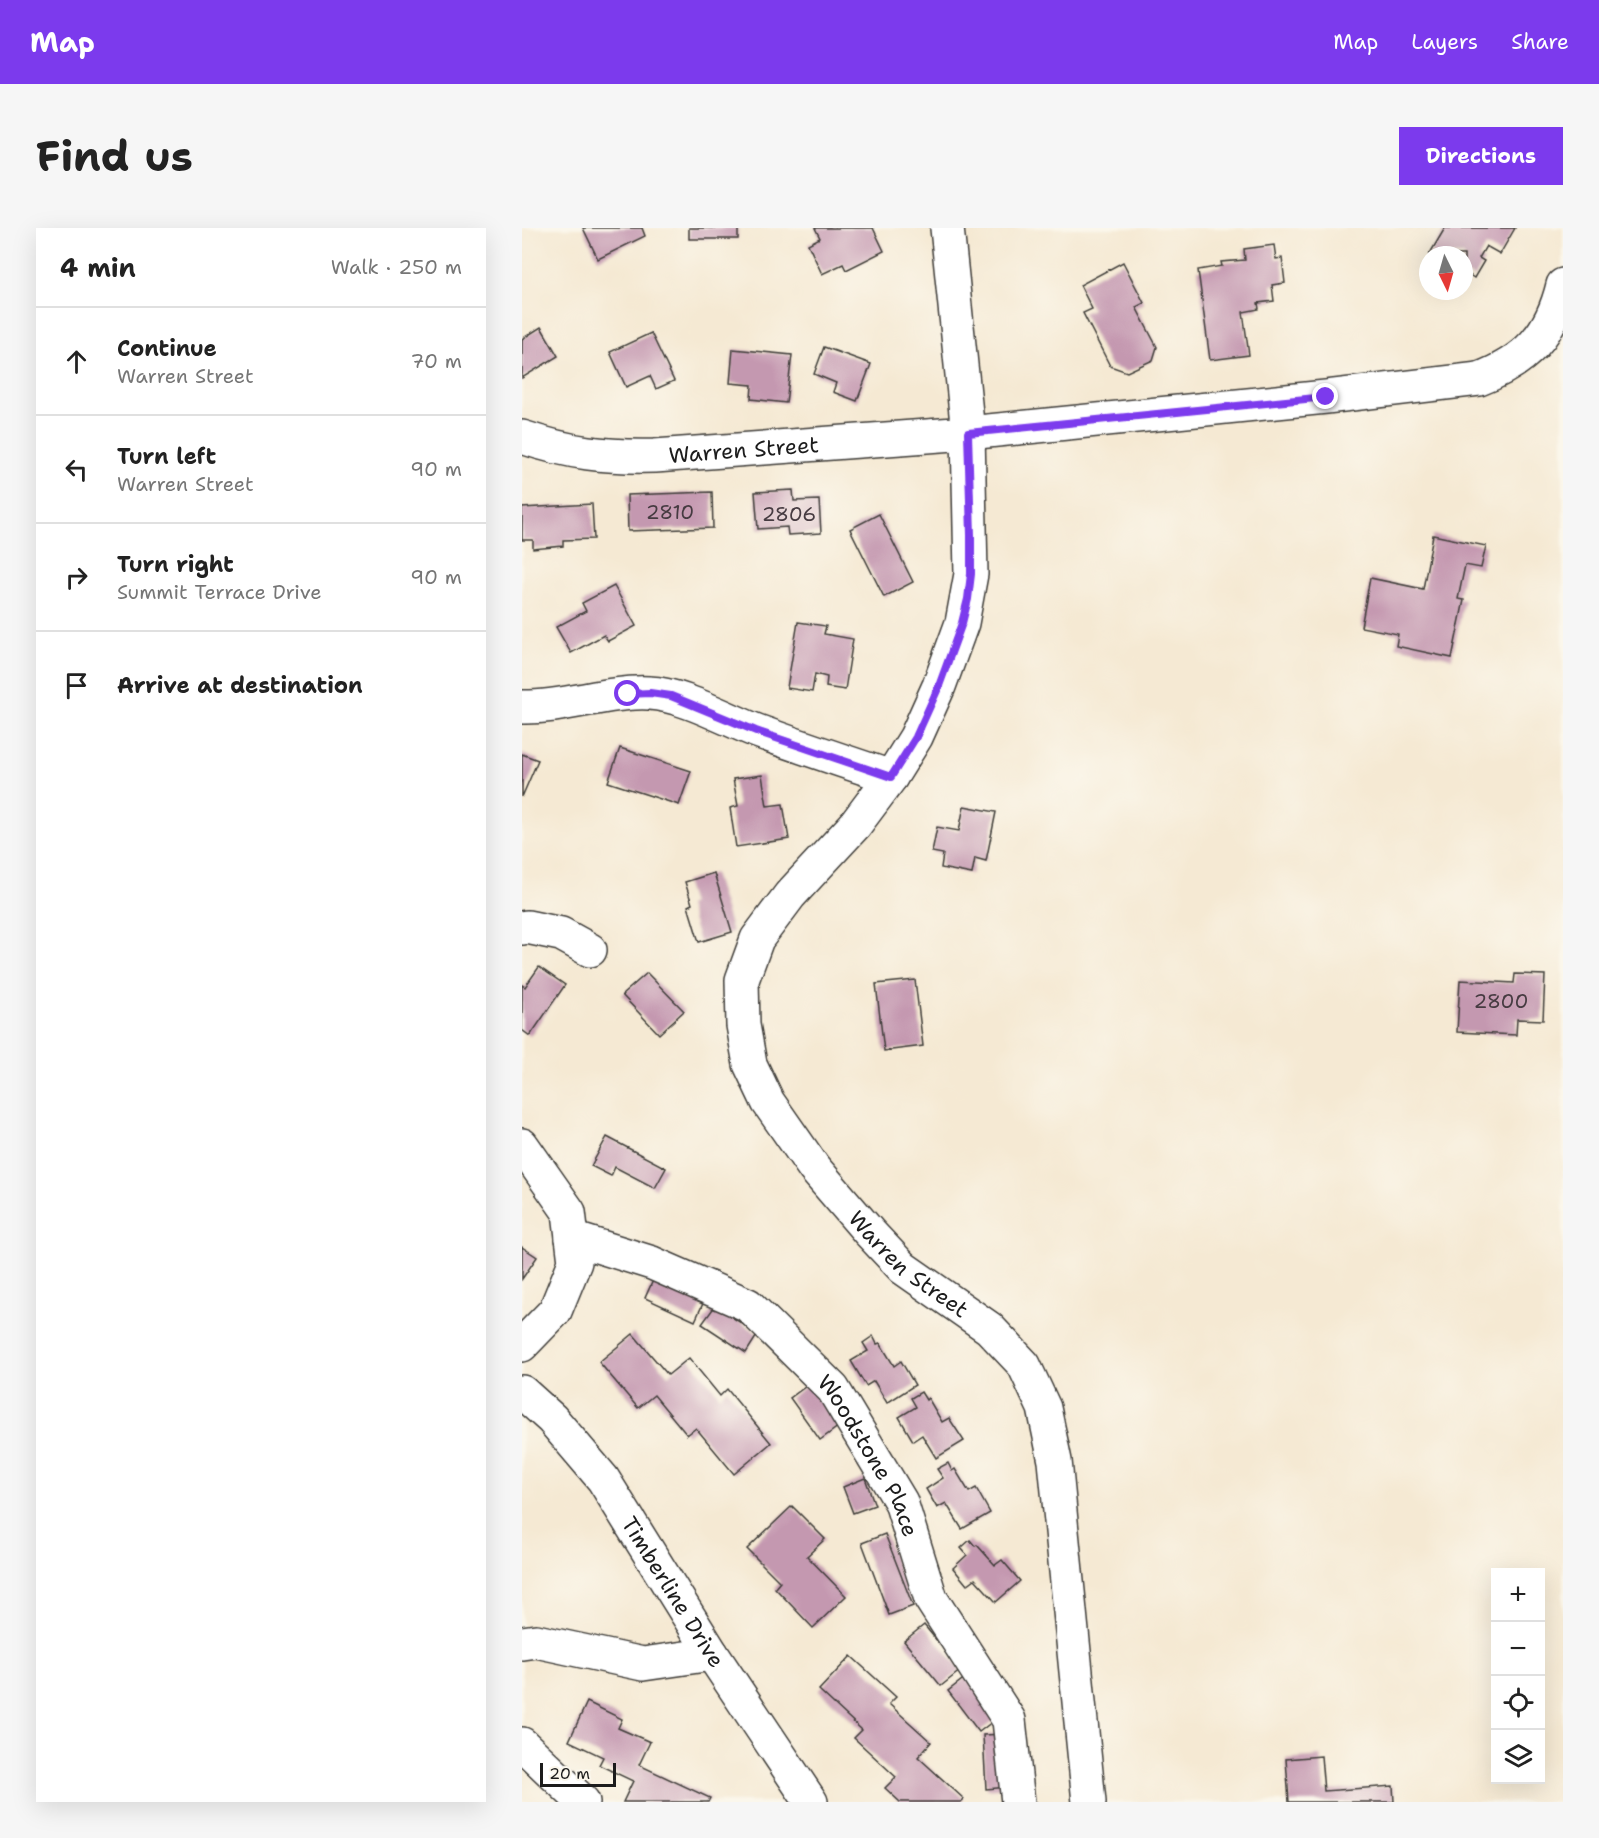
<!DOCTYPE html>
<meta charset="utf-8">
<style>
:root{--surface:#fff;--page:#f6f6f6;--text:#222;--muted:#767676;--line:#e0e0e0;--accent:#7c3aed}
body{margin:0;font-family:"Shantell Sans",sans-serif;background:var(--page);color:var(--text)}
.controls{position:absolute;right:18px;bottom:18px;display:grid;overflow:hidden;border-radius:0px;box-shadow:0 6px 24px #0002}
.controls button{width:54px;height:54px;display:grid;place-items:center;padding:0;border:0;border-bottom:2px solid var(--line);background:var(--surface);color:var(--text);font:30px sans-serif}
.compass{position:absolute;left:897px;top:18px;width:54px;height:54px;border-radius:50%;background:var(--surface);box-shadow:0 6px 24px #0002;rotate:175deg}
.scale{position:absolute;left:18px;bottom:15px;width:76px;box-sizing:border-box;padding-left:6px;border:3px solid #1c1c1c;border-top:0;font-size:16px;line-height:21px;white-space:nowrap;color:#1c1c1c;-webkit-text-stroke:4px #fbf7ec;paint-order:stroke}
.stop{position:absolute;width:18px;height:18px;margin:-14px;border:4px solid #7c3aed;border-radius:50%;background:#fff}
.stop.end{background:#7c3aed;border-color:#fff;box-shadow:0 2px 6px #0008}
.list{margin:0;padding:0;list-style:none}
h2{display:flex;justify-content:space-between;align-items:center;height:78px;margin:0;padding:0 24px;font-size:26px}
h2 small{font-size:20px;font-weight:400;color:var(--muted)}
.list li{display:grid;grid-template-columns:39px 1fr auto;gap:18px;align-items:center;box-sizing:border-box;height:108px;padding:0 24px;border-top:2px solid var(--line)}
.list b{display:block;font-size:22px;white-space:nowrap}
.list p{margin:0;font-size:20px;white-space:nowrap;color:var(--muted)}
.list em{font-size:20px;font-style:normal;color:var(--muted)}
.icon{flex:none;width:33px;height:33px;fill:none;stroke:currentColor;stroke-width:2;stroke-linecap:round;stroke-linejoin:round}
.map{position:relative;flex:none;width:1041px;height:1574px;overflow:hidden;border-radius:0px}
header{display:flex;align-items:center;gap:36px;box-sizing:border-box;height:84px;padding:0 30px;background:var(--accent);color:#fff}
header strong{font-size:28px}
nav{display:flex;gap:33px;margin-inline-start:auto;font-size:21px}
.intro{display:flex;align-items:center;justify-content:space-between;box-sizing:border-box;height:144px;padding:0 36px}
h1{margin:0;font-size:42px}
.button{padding:15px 27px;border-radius:0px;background:var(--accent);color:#fff;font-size:21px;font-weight:700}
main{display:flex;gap:36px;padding:0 36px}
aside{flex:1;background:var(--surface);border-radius:0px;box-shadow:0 6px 24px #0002}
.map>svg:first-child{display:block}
</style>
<header>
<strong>Map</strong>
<nav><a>Map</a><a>Layers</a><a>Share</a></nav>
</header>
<div class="intro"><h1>Find us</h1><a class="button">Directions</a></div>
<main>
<aside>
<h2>4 min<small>Walk · 250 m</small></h2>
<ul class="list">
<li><svg class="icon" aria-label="ahead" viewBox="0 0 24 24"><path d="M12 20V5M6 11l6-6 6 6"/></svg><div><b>Continue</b><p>Warren Street</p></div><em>70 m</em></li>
<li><svg class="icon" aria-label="left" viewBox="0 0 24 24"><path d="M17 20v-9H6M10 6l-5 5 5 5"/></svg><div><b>Turn left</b><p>Warren Street</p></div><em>90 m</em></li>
<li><svg class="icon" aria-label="right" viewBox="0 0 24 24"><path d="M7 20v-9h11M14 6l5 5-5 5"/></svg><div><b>Turn right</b><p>Summit Terrace Drive</p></div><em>90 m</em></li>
<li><svg class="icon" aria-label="arrive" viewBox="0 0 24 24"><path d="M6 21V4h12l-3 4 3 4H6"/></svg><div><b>Arrive at destination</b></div></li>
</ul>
</aside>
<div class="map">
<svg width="1041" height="1574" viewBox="0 0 1041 1574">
<rect width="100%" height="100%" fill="#fbf7ec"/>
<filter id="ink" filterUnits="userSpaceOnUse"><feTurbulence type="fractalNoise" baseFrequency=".0167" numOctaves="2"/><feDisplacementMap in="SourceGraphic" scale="12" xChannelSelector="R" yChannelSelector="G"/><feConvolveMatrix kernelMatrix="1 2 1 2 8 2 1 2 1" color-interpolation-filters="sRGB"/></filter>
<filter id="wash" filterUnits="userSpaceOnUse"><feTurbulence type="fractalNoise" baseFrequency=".008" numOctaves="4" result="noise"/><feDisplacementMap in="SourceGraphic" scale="24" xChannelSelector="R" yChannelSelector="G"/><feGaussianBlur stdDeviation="1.35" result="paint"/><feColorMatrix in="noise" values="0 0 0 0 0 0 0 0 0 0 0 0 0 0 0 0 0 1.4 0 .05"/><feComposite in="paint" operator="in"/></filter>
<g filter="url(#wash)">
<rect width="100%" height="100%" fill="#f5e9d3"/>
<g id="blocks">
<!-- building -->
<g fill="#c498b0">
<polygon points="61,0 120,0 123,8 76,31"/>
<rect x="167" y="0" width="49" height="11"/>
<polygon points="293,0 351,0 362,23 324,42 321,36 300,46 286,16 298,10"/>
<polygon points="923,0 993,0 978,26 964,18 957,30 962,33 952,50 946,46 942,53 942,27 907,27"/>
<polygon points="752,17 754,31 760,30 763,55 750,57 752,73 736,75 737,81 721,84 727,127 688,132 676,42 700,38 699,34 723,32 722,21"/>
<polygon points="601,34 622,75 614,79 635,119 631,132 605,144 588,138 561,85 570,81 558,57"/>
<polygon points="19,99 36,128 0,150 0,111"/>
<polygon points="129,105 152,153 134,161 128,148 104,159 88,124"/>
<polygon points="302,119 349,136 335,173 311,164 314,155 292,146"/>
<polygon points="211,121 270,127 264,175 229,171 230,157 208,155"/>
<polygon points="271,262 272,273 297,272 299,305 266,307 265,299 236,301 233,264"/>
<polygon points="190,264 191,300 106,303 105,267"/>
<polygon points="70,276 72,311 41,312 41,318 11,321 11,312 0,312 0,280"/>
<polygon points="357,286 391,354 362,369 328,301"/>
<polygon points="911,307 964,318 959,340 943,337 936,371 942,372 930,430 874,418 876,406 839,399 848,350 901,361"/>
<polygon points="92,358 114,398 86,413 82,407 49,425 34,399 64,383 60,375"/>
<polygon points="276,394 304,398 302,406 331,411 323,462 304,459 305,449 293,446 290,464 265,460"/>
<polygon points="98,520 169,543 157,577 86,554"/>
<polygon points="0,526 16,532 0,569"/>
<polygon points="240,547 245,578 261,576 267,611 214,619 208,580 216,578 211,551"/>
<polygon points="442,578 474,584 464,633 453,630 450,646 419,640 421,626 410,624 415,599 437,603"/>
<polygon points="192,645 210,704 177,714 166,678 170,676 163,654"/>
<polygon points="17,739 43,757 8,808 0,802 0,757 3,759"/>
<polygon points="125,745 162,783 137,806 100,767"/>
<polygon points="993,746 1023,747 1021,792 995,791 994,807 935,804 938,752 992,755"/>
<polygon points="393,752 401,818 362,823 354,756"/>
<polygon points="85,909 144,940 133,960 93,939 89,948 69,938"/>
<polygon points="0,1019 15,1029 0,1051"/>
<polygon points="133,1048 183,1071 173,1093 123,1070"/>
<polygon points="193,1078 236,1106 224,1125 180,1096"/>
<polygon points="111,1106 146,1147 167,1130 198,1168 205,1161 249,1215 212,1246 174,1200 165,1207 132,1167 116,1180 77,1134"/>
<polygon points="351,1108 355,1116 358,1115 372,1138 379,1133 393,1157 365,1175 352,1153 344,1158 329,1133 346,1123 341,1115"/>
<polygon points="287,1156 317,1198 298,1212 268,1170"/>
<polygon points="399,1164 404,1172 406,1170 420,1194 427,1190 442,1213 414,1230 400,1207 391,1213 377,1189 394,1179 389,1170"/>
<polygon points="426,1235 430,1243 433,1241 447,1264 454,1260 468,1285 440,1301 424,1275 415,1280 404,1261 421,1250 415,1241"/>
<polygon points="343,1250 353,1277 331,1285 321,1259"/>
<polygon points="270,1278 303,1311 285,1328 324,1368 291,1400 253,1360 258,1354 225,1321"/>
<polygon points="363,1306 391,1378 367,1387 340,1315"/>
<polygon points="448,1312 453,1318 455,1317 473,1337 480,1332 498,1353 474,1374 453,1351 445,1357 431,1340 445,1327 439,1320"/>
<polygon points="402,1397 439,1442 419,1458 382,1413"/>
<polygon points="329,1428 374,1469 367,1476 409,1514 396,1529 442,1571 439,1574 378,1574 363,1560 374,1549 332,1510 340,1502 297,1462"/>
<polygon points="444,1449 475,1490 457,1504 426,1463"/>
<polygon points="65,1474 100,1491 96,1500 128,1514 117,1537 188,1570 186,1574 101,1574 111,1553 77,1537 81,1529 47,1513"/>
<polygon points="484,1506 487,1559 464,1561 461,1507"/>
<polygon points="799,1528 802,1563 871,1558 872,1574 767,1574 764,1531"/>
</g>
</g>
</g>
<g filter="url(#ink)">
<use href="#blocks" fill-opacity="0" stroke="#3d3b37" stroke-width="1.5"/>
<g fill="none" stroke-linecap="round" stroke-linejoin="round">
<defs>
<g id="minor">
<path id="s1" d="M425 0 446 205 449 346 440 395 417 458 394 509 369 549 333 597 268 667 235 711 220 752 221 797 228 836 246 874 292 940 347 1004 381 1040 467 1100 502 1137 522 1180 533 1233 567 1574"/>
<path id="s2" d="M0 209C48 225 82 229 133 228L446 205 804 169 957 151C1004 133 1029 107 1041 57"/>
<path d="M0 479C43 480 85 463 127 465 159 466 204 491 235 503 279 519 324 534 369 549"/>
<polyline points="0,700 5,699 39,706 68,722"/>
<polyline points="0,917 47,984 53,1034 33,1083 0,1117"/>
<path id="s3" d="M50 1010 130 1035 226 1077 311 1161 379 1274 409 1371 487 1492 496 1574"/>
<path id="s4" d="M0 1164 30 1191 81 1251 190 1426 289 1574"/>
<polyline points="0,1415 14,1413 121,1436 190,1426"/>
<polyline points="0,1516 61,1574"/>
</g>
</defs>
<!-- minor casing -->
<use href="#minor" stroke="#3d3b37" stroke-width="36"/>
<!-- minor -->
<use href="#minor" stroke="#fff" stroke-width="33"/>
</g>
</g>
<g fill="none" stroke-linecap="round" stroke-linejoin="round" filter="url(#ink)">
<!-- route -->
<polyline stroke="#7c3aed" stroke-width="8" points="106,466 128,465 149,468 234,503 369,549 394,509 417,458 440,395 446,371 449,346 449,307 446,205 804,169"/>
</g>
<g text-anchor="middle" stroke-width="4.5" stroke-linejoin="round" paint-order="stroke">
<!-- number labels -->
<g font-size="20" fill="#463b41">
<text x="148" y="291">2810</text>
<text x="267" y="293">2806</text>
<text x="979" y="780">2800</text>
</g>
<!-- street labels -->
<g font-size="22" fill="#1c1c1c" stroke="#fbf7ec">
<text dy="8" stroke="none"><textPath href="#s2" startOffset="224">Warren Street</textPath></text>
<text dy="8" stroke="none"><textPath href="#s1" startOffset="1164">Warren Street</textPath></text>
<text dy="8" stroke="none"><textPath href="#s3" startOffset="384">Woodstone Place</textPath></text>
<text dy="8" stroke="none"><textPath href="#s4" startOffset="252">Timberline Drive</textPath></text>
</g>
</g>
</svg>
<div class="controls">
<button>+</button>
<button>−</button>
<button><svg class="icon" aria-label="locate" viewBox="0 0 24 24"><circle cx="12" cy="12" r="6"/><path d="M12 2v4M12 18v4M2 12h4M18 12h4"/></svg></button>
<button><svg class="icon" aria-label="layers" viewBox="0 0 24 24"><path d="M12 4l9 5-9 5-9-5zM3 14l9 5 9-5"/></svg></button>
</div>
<svg class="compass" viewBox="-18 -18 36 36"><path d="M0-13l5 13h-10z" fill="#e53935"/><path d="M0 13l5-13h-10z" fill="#767676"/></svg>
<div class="scale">20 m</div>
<div class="stop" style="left:106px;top:466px"></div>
<div class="stop end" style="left:804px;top:169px"></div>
</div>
</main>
